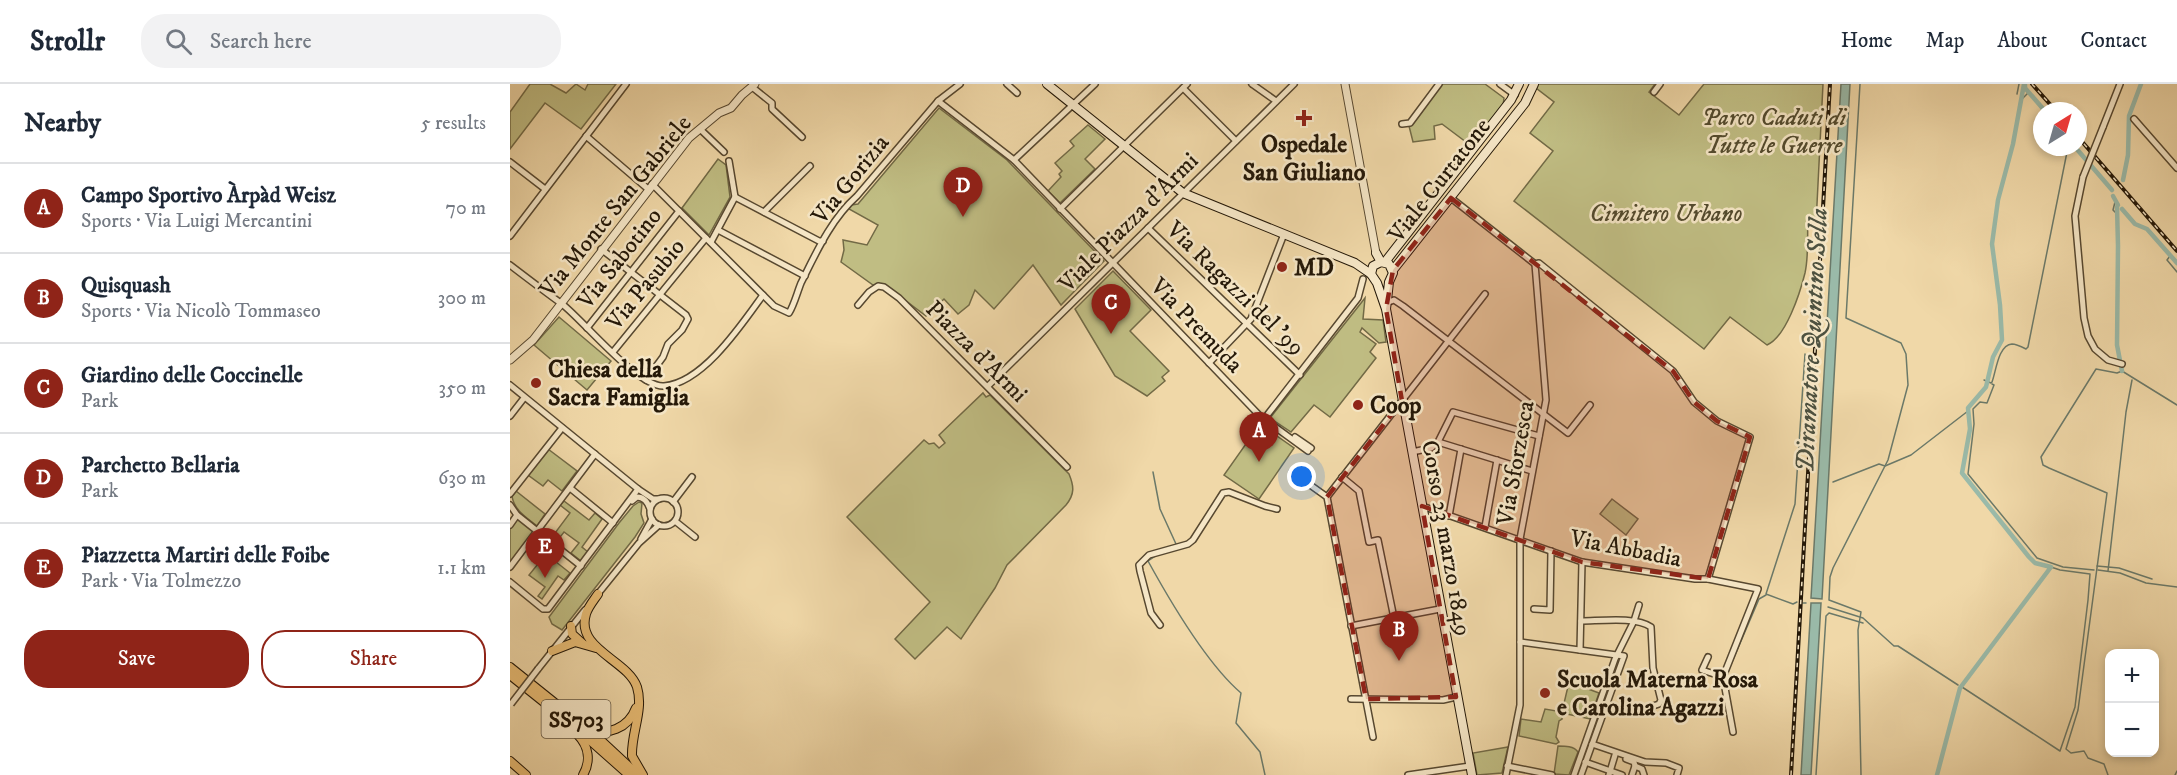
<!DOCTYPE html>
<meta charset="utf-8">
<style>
:root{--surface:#fff;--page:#f2f2f3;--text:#1f2937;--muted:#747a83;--line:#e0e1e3;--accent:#8f2418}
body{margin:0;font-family:"IM FELL DW Pica",serif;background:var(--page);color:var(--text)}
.controls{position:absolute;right:18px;bottom:18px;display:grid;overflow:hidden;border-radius:12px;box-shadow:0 3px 9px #0003}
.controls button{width:54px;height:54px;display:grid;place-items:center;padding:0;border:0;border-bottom:2px solid var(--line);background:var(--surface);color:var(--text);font:30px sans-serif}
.compass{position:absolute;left:1523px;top:18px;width:54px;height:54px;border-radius:50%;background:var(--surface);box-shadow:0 3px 9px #0003;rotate:37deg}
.you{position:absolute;left:792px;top:393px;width:21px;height:21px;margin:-15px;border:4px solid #fff;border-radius:50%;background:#1a73e8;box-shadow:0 0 0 9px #1a73e833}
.badge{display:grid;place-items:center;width:39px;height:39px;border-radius:50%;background:var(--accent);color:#fff;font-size:20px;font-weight:700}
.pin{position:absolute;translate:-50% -50px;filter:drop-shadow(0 2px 3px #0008)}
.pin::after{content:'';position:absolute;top:32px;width:21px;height:18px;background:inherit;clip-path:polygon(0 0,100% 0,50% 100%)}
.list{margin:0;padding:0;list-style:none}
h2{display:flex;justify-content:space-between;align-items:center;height:78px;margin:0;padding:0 24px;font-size:26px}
h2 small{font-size:20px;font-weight:400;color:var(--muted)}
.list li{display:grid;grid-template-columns:39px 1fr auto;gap:18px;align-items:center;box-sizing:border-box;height:90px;padding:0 24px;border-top:2px solid var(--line)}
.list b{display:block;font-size:22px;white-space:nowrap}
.list p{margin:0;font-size:20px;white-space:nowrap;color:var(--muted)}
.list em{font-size:20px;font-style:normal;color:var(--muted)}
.actions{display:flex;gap:12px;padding:18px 24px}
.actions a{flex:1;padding:14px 0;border:2px solid var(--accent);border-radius:24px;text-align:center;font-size:21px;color:var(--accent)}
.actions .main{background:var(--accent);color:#fff}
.icon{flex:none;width:33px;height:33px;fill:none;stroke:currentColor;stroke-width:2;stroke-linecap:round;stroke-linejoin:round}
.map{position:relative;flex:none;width:1667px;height:691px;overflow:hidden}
header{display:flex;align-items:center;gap:36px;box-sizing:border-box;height:84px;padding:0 30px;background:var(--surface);border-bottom:2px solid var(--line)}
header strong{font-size:28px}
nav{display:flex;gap:33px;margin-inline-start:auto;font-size:21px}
.search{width:420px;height:54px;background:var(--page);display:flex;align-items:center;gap:15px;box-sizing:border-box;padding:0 21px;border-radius:24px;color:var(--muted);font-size:22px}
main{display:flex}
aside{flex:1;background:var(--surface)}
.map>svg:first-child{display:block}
</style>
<header>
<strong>Strollr</strong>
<div class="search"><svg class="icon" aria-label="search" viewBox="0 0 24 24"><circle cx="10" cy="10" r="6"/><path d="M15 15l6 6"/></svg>Search here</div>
<nav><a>Home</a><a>Map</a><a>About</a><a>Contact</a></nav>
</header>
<main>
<aside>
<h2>Nearby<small>5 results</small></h2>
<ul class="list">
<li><span class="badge">A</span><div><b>Campo Sportivo Àrpàd Weisz</b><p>Sports · Via Luigi Mercantini</p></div><em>70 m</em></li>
<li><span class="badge">B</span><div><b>Quisquash</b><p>Sports · Via Nicolò Tommaseo</p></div><em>300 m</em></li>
<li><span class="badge">C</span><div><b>Giardino delle Coccinelle</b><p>Park</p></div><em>350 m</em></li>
<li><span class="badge">D</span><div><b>Parchetto Bellaria</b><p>Park</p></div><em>630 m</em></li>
<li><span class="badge">E</span><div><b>Piazzetta Martiri delle Foibe</b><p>Park · Via Tolmezzo</p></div><em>1.1 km</em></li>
</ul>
<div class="actions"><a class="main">Save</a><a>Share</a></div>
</aside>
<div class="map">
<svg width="1667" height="691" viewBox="0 0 1667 691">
<rect width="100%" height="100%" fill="#f0d8a8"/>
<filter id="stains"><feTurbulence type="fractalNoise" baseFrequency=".00333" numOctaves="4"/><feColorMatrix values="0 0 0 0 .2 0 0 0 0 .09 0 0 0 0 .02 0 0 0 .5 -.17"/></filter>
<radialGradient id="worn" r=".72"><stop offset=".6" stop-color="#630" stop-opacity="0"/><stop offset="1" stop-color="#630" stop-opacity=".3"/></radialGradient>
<!-- green -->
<g fill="#c0bd83" stroke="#726a46" stroke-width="1.5">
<polygon points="20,0 40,0 56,9 66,0 75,6 78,0 106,0 71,45 35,19 0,65 0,28"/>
<polygon points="932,0 975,0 994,14 993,22 960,61 932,40 924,42 925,55 903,58 899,42 902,41"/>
<path d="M1028 0H1145L1139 8 1169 31 1194 0H1313L1306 140 1298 133C1297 151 1299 171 1295 189 1290 209 1276 253 1257 261L1220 233 1194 265 1004 117 1043 67 1020 49 1044 18 1026 4Z"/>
<polygon points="429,24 497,76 594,177 551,221 523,181 484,225 465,206 459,221 448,230 434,215 416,232 375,201 363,201 331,178 334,166 333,156 357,161 368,141 339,125 341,121 348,120"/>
<polygon points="578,41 595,55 575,75 585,85 550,119 538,107 551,93 549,90 552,87 545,79 564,62 560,57"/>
<polygon points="208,75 216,81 220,113 199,151 172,124"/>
<polygon points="603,187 641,226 620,247 659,287 652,293 655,297 637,312 605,292 565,225"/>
<polygon points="855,214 853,235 873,236 876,258 869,259 852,244 850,248 866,260 860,268 866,274 820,333 804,321 781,348 760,334"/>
<polygon points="49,233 101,277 77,306 24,261"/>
<path d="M473 309 476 313 480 311 559 390C564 402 565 410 556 421L497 481 485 504 451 555 437 543 405 575 385 555 420 518 337 433 414 356 419 360 424 359 429 364 435 359 429 351Z"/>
<polygon points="750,340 784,364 749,415 714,391"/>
<polygon points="38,365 67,387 52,407 38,396 33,402 18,391"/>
<path d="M6 407 35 430 27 442C16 433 4 426 2 412Z"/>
<polygon points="1102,415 1128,435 1116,451 1090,430"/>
<polygon points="54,417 79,436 85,429 92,435 72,463 78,468 71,477 61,469 69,459 54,448 47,457 42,453 60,429 50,421"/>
<polygon points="129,418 132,419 131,430 134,439 125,453 52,546 42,540 39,533 109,439 123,422"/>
<polygon points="8,434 25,447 0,479 0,445"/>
<polygon points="36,470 60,489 54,496 48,492 32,515 28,512 35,503 19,491"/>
<polygon points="1059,598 1089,609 1080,635 1052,629 1052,635 1049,637 1046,653 1049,658 1046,660 1009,652 1011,635 1031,638 1035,625 1052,628"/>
<path d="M1048 662C1055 662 1064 662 1068 668L1059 691 1044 690Z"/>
<polygon points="998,663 992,689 967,691 963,669"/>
</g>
<!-- water -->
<g fill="#9abaa9" stroke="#6b7969" stroke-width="1.5">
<polygon points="1331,0 1340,0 1312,515 1301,514"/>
<polygon points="1301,519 1311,519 1301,691 1291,691"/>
</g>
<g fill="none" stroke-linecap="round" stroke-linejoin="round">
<!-- stream -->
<g stroke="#6b7969" stroke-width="1.5">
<polyline points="1350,0 1336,234 1391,259 1396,270 1398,301 1378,376 1323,484 1320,493 1319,516 1351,528 1348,546 1351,691"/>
<polyline points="1507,10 1509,0"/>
<polyline points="1511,16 1519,8"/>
<polyline points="1605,118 1603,126 1606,129"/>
<polyline points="1660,172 1657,176 1667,188"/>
<path d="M1474 296 1481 299 1482 298C1486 288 1488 261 1502 260 1506 260 1512 263 1516 265L1518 263 1558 63"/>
<polyline points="1482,300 1484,301 1477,319 1470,318 1463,325 1464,340 1458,390 1527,474 1553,483 1584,486"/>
<polyline points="643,388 650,425 666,460"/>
<polyline points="1323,398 1369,380 1375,382 1401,371 1458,327"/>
<polyline points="655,469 667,465"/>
<path d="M647 471 638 477C660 517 696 579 731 609L726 639 750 668 755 691"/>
<polyline points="1587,482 1609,484 1642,495"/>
<polyline points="1588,486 1610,489 1636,499 1667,503"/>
<polyline points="1598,487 1616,328 1622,296"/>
<polyline points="1287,518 1283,520 1256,510 1285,420 1295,270"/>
<polyline points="1293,519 1296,519"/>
<polyline points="1318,523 1353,534 1384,562 1388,562 1448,601"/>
<polyline points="1219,585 1249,515 1256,511"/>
<polyline points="1452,603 1550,667 1565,623 1578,516 1580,490 1550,486 1541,483"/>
<polyline points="1306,691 1316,532 1319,529 1353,539"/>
<polyline points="1598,691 1594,680 1578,674 1574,667 1561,669 1556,665 1568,626 1597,409 1539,384 1533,381 1531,373 1586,285 1607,289 1612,287 1667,321"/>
<polyline points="1665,691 1667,687"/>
</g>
<!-- canal -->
<g stroke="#9abaa9" stroke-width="4.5">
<polyline points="1515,0 1515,4 1535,27"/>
<polyline points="1565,63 1602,106"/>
<polyline points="1613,96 1618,71 1619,32 1631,0"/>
<polyline points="1603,112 1608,121"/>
<polyline points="1607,123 1608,162 1607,261 1612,287"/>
<polyline points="1612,125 1625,140 1637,145 1667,179"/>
<polyline points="1427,691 1450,604 1541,483 1525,479 1519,473 1452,389 1460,345 1458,324 1476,303 1483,273 1492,256 1490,221 1482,160 1488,116 1503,60 1514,0"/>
</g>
<defs>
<g id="minor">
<polyline points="497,0 507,9"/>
<polyline points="742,0 766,17"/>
<polyline points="990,0 1005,11"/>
<polyline points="242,3 262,19 262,25 292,53"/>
<polyline points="673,4 726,57"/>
<polyline points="1144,8 1150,0"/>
<polyline points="428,17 504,76 750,332 798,367"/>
<polyline points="1624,35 1667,84"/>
<polyline points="892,40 900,39 929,0"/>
<polyline points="1593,43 1610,0"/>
<polyline points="190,45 214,68"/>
<polyline points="76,52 138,105"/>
<polyline points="504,76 585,0"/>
<polyline points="219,77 225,113"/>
<polyline points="0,78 35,105"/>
<polyline points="1573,93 1565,132 1574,234 1578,252 1585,265 1598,276 1612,280"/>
<path d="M142 100 264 222 279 229C284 221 287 209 291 199 306 169 321 135 347 112L428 17 450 0"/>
<polyline points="941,114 1025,180 1029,179 1163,287 1184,318 1207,337 1240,353 1198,495"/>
<polyline points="550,125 677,0"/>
<polyline points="254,128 300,82"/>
<polyline points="638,144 790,291"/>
<polyline points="208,146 295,192"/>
<polyline points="0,152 116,0"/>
<polyline points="201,158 225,113 309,157 313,157"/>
<polyline points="91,165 176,231 178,235 172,246 158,260 153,273 136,296"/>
<path d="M0 181C17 194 34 207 52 220 74 237 128 304 154 302 193 299 232 240 253 211"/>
<polyline points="876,219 884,216 893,222 1058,349 1080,321"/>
<polyline points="348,221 359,208 368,202 374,203 389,214 557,383"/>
<polyline points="77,244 169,127"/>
<polyline points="103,268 196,154"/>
<polyline points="699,279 741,235 774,150"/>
<polyline points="0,301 128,405 143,415 149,415"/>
<polyline points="478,302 784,0"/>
<polyline points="758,330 848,214 853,195"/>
<polyline points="0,332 14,314"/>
<polyline points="785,353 801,364"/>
<polyline points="928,358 943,328 1029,352"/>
<polyline points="902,368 921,364 928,358 1022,387"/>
<polyline points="782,388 817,413 863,653"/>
<polyline points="832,393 849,407 859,458 868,456 884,534"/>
<polyline points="60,404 103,439"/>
<polyline points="0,410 52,344"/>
<polyline points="817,413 975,210"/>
<circle cx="154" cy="428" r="14"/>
<path d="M122 417 127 413C134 413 138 419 140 425"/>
<polyline points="163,418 182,393"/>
<polyline points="0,421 7,431 71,482"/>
<polyline points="912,422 1072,478 1185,495 1198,495 1248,505 1213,593 1192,586 1198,573"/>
<polyline points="939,432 951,365"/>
<polyline points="165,437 185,453"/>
<polyline points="0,441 7,431"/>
<polyline points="975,443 987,376"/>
<polyline points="131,455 142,435"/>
<polyline points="0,483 85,370"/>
<polyline points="0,498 33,525 38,525 128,405"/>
<polyline points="87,511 129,459 149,441"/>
<polyline points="1024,525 1040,526 1041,467"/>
<path d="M1071 537C1089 537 1126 532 1141 543L1143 584 1151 616 1149 620 1143 622"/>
<polyline points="650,541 641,529 630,487 629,481 639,471 678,460 683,456 713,409 719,408 755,422 767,425"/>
<polyline points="841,542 930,525"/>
<polyline points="1010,558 1114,572 1071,691"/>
<polyline points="1070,566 1072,478"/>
<polyline points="28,585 75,526"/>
<polyline points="1213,593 1223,648"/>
<polyline points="841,615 933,616 946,613"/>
<polyline points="1082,660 1135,678 1156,679 1169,684 1167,691"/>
<polyline points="1116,675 1124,678 1125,682"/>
<polyline points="1075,678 1112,691"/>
<polyline points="997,682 1042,691"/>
<polyline points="898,691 960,682"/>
<polyline points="996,691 1010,621 1010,455 1036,316 1025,180"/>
<polyline points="1064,691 1105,575 1124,537 1129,521"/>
<polyline points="1099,691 1105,671"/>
<polyline points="1122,691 1125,682 1132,685 1134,691"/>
</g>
<g id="tertiary">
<polyline points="835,0 866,169"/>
<polyline points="0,276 23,256 179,54 209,29 221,24 232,11 245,0"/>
</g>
<g id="secondary">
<polyline points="537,0 673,109 845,179 861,190"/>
<polyline points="866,169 871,178"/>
<polyline points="875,178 1001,16 1009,0"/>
<polyline points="883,186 1015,19 1024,0"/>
<polyline points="876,225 879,198 883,189 879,180 871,178 863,182 861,190 867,199 876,225 962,691"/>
</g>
<g id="trunk">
<path d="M88 510C84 516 78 523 76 530 65 565 118 576 127 603 134 626 121 649 122 672L133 691"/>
<polyline points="61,542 62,550 72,559"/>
<polyline points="42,567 65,558 86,564"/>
<polyline points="0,583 86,652 128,691"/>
<polyline points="0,591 65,643 119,691"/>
<path d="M79 641C96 655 119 643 126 624"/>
<path d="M67 650C79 662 81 677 73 691"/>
<polyline points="0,677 16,691"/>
</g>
</defs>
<!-- minor casing -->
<use href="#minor" stroke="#574830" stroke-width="8"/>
<!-- tertiary casing -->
<use href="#tertiary" stroke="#574830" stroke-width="9"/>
<!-- secondary casing -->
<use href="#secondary" stroke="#241808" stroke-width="10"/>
<!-- trunk casing -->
<use href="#trunk" stroke="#241808" stroke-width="10"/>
<!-- minor -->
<use href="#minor" stroke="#f5e6c6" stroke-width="5"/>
<!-- tertiary -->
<use href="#tertiary" stroke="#f5e6c6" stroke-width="7"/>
<!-- secondary -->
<use href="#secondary" stroke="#f5e6c6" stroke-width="8"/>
<!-- trunk -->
<use href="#trunk" stroke="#e8bc74" stroke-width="8"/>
<defs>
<g id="rail">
<polyline points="1522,0 1546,27"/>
<polyline points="1568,53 1667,167"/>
<polyline points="1281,691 1320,0"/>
</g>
</defs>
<!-- rail casing -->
<use href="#rail" stroke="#241808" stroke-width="4"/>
<!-- rail -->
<use href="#rail" stroke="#f5e6c6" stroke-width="1.5" stroke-dasharray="4.5" stroke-linecap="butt"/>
<defs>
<g id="minor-bridge">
<polyline points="1573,93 1593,43"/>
<polyline points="1,620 28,585"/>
</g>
</defs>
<!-- minor-bridge casing -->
<use href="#minor-bridge" stroke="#574830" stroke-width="8" stroke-linecap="butt"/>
<!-- minor-bridge -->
<use href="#minor-bridge" stroke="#f5e6c6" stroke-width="5"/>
</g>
<!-- marked area -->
<path fill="#8f2418" fill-opacity="0.2" stroke="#8f2418" stroke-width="4.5" stroke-dasharray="12 8" stroke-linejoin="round" d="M941 114 1163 287 1184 318 1207 337 1240 353 1198 495 1072 478 912 422 946 613 856 615 817 413 892 317 876 225 883 186Z"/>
<!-- markers -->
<g fill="#8f2418" stroke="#f5e6c6" stroke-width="2">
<path d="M791 25h6v6h6v6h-6v6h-6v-6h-6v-6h6z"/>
<circle cx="772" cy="183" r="6"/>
<circle cx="26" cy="299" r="6"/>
<circle cx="848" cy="321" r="6"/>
<circle cx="1035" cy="609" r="6"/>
</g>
<g text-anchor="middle" stroke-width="5" stroke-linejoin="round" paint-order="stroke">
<!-- shield labels -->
<rect fill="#f5e6c6" stroke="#635641" stroke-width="1.5" x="31.5" y="616" width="69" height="38" rx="4.5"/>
<g font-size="22" font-weight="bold" fill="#241808">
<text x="66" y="643">SS703</text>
</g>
<!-- park labels -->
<g font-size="24" font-style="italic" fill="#534a2d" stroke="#f5e6c6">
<text x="1264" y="41">Parco Caduti di<tspan x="1264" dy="28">Tutte le Guerre</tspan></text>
<text x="1156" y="137">Cimitero Urbano</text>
</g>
<!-- poi labels -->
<g font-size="24" font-weight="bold" fill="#241808" stroke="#f5e6c6" text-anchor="start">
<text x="794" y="68" text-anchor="middle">Ospedale<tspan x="794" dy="28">San Giuliano</tspan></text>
<text x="784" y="191">MD</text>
<text x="38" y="293">Chiesa della<tspan x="38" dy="28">Sacra Famiglia</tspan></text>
<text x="860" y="329">Coop</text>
<text x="1047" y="603">Scuola Materna Rosa<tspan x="1047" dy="28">e Carolina Agazzi</tspan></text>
</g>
<!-- street labels -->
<g font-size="24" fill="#241808" stroke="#f5e6c6">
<text transform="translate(340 95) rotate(-51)" y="8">Via Gorizia</text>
<text transform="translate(929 96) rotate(-52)" y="8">Viale Curtatone</text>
<text transform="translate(105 122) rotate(-51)" y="8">Via Monte San Gabriele</text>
<text transform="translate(618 138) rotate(-45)" y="8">Viale Piazza d'Armi</text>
<text transform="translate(109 174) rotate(-52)" y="8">Via Sabotino</text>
<text transform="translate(135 200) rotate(-51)" y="8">Via Pasubio</text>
<text transform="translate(726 204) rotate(44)" y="8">Via Ragazzi del '99</text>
<text transform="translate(687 241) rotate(46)" y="8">Via Premuda</text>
<text transform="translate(467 267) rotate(45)" y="8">Piazza d'Armi</text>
<text transform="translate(1005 379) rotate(-80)" y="8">Via Sforzesca</text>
<text transform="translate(937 454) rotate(80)" y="8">Corso 23 marzo 1849</text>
<text transform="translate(1116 464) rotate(11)" y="8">Via Abbadia</text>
</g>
<!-- water labels -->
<g font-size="26" font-style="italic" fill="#4d5140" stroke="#f5e6c6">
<text transform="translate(1301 256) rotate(-87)" y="9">Diramatore Quintino Sella</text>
</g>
</g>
<rect width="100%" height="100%" filter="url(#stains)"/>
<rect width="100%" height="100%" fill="url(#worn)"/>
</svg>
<div class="controls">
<button>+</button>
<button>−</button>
</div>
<svg class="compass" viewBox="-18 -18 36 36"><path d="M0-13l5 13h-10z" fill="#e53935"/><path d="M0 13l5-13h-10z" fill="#747a83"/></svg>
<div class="you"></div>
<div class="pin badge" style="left:749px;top:378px">A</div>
<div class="pin badge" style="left:889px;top:577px">B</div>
<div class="pin badge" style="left:601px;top:250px">C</div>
<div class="pin badge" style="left:453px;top:133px">D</div>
<div class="pin badge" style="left:35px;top:494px">E</div>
</div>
</main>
